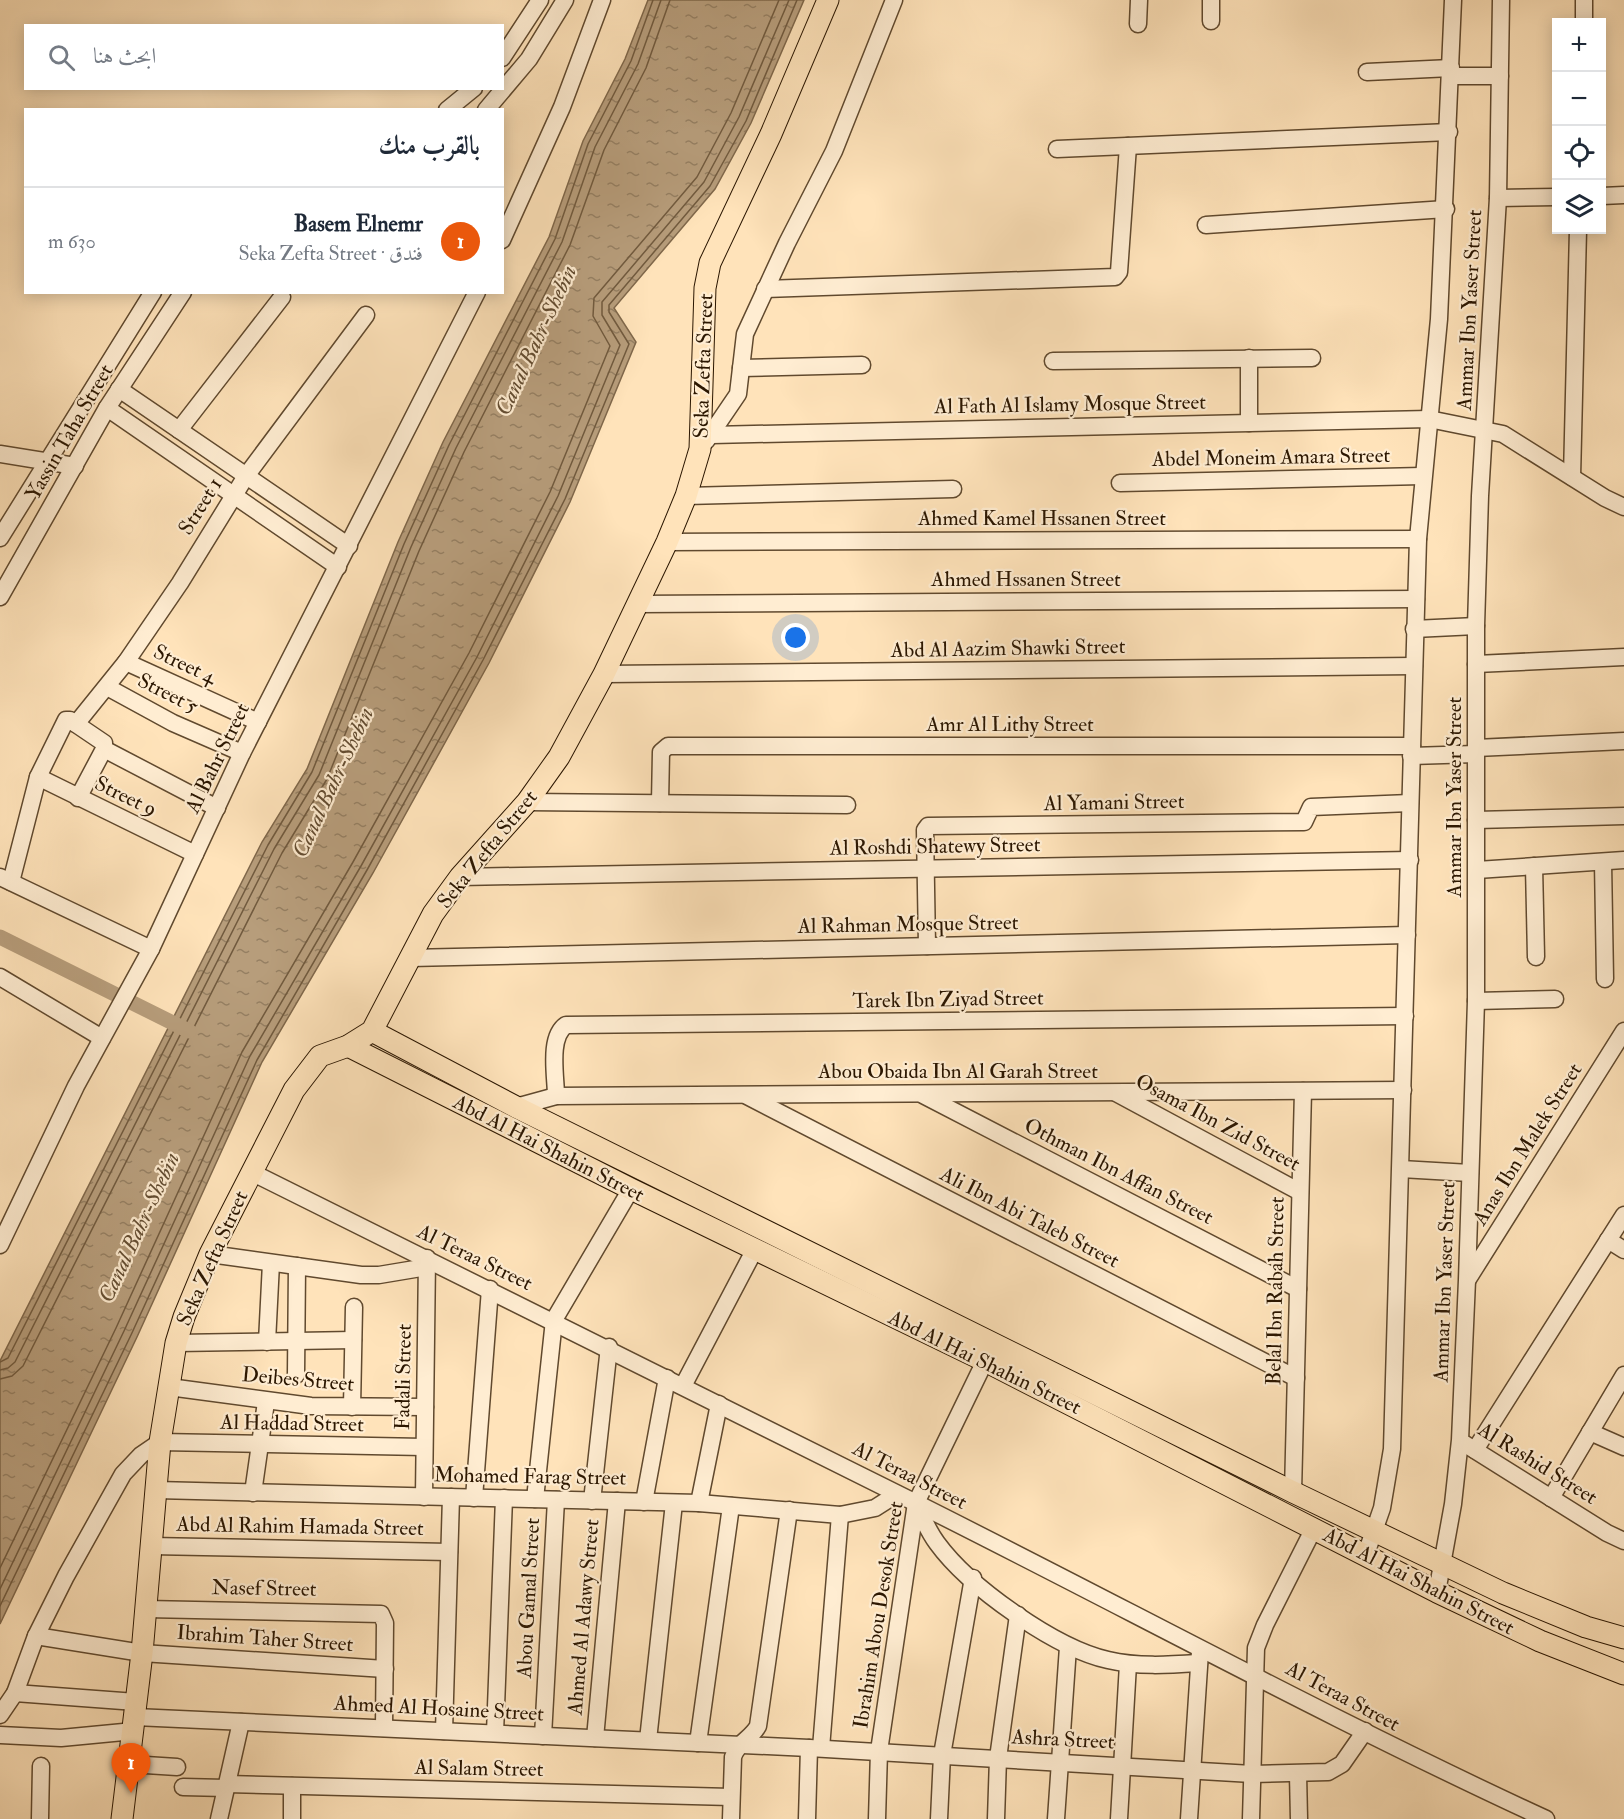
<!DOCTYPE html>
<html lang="ar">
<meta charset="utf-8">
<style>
:root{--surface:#fff;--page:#f2f2f3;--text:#1f2937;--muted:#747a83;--line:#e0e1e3;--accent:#ea580c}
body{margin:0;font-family:"IM FELL Double Pica",Amiri,serif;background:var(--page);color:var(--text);direction:rtl}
.controls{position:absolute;right:18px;top:18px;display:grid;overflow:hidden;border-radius:0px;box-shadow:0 3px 15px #0003}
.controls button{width:54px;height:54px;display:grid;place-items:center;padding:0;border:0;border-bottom:2px solid var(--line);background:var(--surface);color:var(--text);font:30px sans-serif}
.you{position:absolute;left:796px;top:638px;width:21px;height:21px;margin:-15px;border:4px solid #fff;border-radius:50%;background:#1a73e8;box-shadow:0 0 0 9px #1a73e833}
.badge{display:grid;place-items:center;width:39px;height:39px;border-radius:50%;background:var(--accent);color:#fff;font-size:20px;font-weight:700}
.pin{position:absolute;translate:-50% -50px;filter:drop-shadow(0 2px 3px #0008)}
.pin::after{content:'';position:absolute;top:32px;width:21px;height:18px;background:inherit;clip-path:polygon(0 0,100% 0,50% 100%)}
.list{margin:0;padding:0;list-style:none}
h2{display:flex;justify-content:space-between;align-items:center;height:78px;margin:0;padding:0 24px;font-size:26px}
h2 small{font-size:20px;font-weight:400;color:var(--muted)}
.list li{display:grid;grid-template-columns:39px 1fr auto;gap:18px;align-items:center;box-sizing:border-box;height:108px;padding:0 24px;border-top:2px solid var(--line)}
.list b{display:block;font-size:22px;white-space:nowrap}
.list p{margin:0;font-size:20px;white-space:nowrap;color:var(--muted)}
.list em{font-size:20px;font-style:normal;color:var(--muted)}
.icon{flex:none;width:33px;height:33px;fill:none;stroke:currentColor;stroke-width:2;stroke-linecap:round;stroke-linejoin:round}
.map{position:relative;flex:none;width:1624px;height:1819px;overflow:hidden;direction:ltr}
.search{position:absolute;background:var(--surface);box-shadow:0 3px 15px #0003;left:24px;top:24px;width:480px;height:66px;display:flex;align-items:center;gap:15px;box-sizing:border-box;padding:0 21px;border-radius:0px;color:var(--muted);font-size:22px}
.panel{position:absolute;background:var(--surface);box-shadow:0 3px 15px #0003;left:24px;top:108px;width:480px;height:186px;border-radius:0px;direction:rtl}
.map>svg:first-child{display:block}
</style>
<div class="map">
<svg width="1624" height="1819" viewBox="0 0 1624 1819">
<defs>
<pattern id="water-ripples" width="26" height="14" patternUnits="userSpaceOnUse" patternTransform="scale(1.5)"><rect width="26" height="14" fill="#b79d7b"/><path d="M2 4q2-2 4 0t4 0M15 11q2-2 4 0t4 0" fill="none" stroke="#957f62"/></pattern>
</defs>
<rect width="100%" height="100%" fill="#ffe3ba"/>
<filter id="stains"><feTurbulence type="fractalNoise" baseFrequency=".00333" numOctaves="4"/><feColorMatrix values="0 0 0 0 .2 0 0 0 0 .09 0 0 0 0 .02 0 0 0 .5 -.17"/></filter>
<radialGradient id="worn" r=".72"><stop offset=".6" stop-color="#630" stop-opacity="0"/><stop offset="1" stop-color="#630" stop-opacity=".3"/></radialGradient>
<!-- water -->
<polygon fill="url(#water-ripples)" stroke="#7f674a" stroke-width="1.5" points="648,0 804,0 751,123 715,189 614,308 636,342 570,502 489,663 373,873 262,1062 137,1337 0,1624 0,1361 262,842 307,769 398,542 443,442 549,237 583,141 625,59"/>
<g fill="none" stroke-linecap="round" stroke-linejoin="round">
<!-- shore -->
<g stroke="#715a3e" stroke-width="1.5">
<polyline points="0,1362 8,1358 268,845 312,772 404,544 449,445 555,239 588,144 631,61 653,0"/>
<polyline points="0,1370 8,1368 15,1362 274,849 319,775 411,547 456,448 562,242 595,147 638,64 661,0"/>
<polyline points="0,1379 12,1376 23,1366 282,853 327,779 419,551 464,452 570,245 604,150 646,68 670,0"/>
<polyline points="0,1568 116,1328 242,1052 353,862 469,653 550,492 610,346 593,316 594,298 697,177 731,113 779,0"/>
<polyline points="0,1589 124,1331 250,1056 361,866 477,657 558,496 620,345 602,315 602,302 704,182 739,117 789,0"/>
<polyline points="0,1606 131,1335 257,1060 367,870 483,660 565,499 629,344 609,312 609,305 710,186 746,121 797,0"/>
</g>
<!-- canal -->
<polyline stroke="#b79d7b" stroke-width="15" points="0,937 189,1031"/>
<defs>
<g id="minor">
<polyline points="1211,21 1211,0"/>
<polyline points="1584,22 1584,0"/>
<polyline points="1138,24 1139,0"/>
<polyline points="502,58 540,0"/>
<polyline points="1367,72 1451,68"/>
<polyline points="1451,76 1500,76"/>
<polyline points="447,110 474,88"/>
<polyline points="486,110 529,59 565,0"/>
<polyline points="1057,149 1449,132"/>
<polyline points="1602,196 1624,195"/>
<polyline points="1498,198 1556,197"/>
<polyline points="1206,225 1446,209"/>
<polyline points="502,240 562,107 602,0"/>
<polyline points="765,289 1115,277 1119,272 1128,146"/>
<polyline points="1249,358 1249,423"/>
<polyline points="1053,361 1312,358"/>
<polyline points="741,368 862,365"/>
<polyline points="119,389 349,546"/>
<polyline points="107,408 338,567"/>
<polyline points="179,430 282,297"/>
<polyline points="712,435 1429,419 1503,434 1605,498 1624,507"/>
<polyline points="706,441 738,394 745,334 787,243 834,151 894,0"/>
<polyline points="0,454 75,466"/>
<polyline points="1572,477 1578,230"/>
<polyline points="1120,483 1422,476"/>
<polyline points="686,496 953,489"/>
<polyline points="0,538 153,292"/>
<polyline points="667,542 1418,539"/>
<polyline points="0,597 107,408 183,292"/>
<polyline points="638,604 1416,599"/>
<polyline points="1414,629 1476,626"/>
<polyline points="126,662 258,722"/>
<polyline points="1476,664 1624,657"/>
<polyline points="604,674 1414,666"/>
<polyline points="107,687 173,723 242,753"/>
<polyline points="76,724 126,662 180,583 246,476 366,315"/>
<polyline points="1476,748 1624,741"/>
<polyline points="104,749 217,808"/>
<polyline points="1411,756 1476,754"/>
<polyline points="38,777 195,854"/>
<polyline points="527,802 847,805"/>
<polyline points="660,803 661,752 668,746 1412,746"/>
<polyline points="1476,820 1624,816"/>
<polyline points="1603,862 1605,979"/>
<polyline points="1534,866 1536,957"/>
<polyline points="1477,870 1624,860"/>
<polyline points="0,877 151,949"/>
<polyline points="460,877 1410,860"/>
<polyline points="11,882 38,777 66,720 70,720 104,743 104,749 78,798"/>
<polyline points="927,946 925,830 928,826 1304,822 1311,807 1410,803"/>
<polyline points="410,958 1407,935"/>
<polyline points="0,977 102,1038"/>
<polyline points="1476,1001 1555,999"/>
<polyline points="1116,1093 1300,1192"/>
<polyline points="923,1095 1298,1289"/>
<path d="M556 1096C556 1077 548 1037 566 1025L1405 1016"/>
<polyline points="747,1096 1296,1378"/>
<polyline points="516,1107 556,1096 1403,1090"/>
<polyline points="1401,1169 1470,1173"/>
<path d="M251 1172C474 1281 695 1392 916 1503 1126 1608 1333 1721 1546 1819"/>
<polyline points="1608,1240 1624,1250"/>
<polyline points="0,1245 76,1086 151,949 242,753 477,292"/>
<polyline points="210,1254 361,1275 379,1275 427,1267"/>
<polyline points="1468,1279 1624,1031"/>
<polyline points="267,1342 271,1263"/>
<polyline points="176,1343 353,1340"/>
<polyline points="296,1375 297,1266"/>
<polyline points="683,1386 755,1249"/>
<polyline points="169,1387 311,1406 425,1407"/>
<polyline points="352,1407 354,1307"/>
<polyline points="1590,1432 1624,1447"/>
<polyline points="1465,1444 1607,1533 1624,1541"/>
<polyline points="1475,1450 1624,1215"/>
<polyline points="156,1490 699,1503 840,1515 875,1508 897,1494"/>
<polyline points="1293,1492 1303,1091"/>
<polyline points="253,1493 266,1402"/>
<polyline points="424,1497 427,1258"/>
<polyline points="474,1498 490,1289"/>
<polyline points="1551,1498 1624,1375"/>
<polyline points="535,1499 554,1320 631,1189"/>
<polyline points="592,1501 609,1347"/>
<polyline points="644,1502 667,1378"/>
<polyline points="699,1503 719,1404"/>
<path d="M916 1503C922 1517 928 1531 937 1543 969 1587 1055 1648 1108 1660 1138 1667 1168 1665 1199 1663"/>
<polyline points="151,1546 449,1552"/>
<polyline points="1366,1554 1382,1508 1392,1449 1418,539 1439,319 1453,0"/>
<polyline points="1437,1592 1453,1504 1460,1440 1467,1280 1476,1001 1476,626 1480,496 1498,198 1501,0"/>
<polyline points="146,1609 381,1614 385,1623 384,1728"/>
<polyline points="36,1636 142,1653 385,1669"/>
<polyline points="15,1693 136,1702"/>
<polyline points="0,1715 15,1693 36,1636 66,1576 123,1474 141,1455 160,1442 424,1447"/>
<polyline points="135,1717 809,1748 1252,1774 1328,1772 1342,1764 1365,1731"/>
<polyline points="444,1731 451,1497"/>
<polyline points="495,1733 504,1498"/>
<polyline points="0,1735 61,1738 134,1731"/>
<polyline points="543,1736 556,1500"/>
<polyline points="595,1738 617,1501"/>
<polyline points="648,1740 674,1503"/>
<polyline points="698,1743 731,1506"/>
<polyline points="821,1748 840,1515"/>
<polyline points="130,1764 177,1767"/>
<polyline points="1298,1774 1299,1819"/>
<polyline points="227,1784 731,1797"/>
<polyline points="292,1786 292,1819"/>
<polyline points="183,1787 226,1788"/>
<polyline points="40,1819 41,1766"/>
<polyline points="219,1819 241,1722"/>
<path d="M731 1819 733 1757C737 1743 751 1739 758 1726L789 1510"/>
<polyline points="807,1819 809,1748"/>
<polyline points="877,1819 879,1751 916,1503 985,1361"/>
<polyline points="939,1819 942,1755 973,1578"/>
<polyline points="996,1819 998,1758 1018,1615"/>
<polyline points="1056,1819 1068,1647"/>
<polyline points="1119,1819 1128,1664"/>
<polyline points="1189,1819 1200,1652"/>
<polyline points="1251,1819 1256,1648 1265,1625 1314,1528"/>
</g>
<g id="major">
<polyline points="372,1031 516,1107 1293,1492 1503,1593 1586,1627 1624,1638"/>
<polyline points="348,1046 631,1189 985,1361 1437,1592 1540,1641 1624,1674"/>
<polyline points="122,1819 142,1653 160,1442 176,1343 184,1317 210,1254 294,1090 320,1056 348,1046 372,1031 433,914 460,877 527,802 559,757 604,674 667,542 686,496 700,449 705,288 710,263 771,134 828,0"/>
</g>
</defs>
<!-- minor casing -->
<use href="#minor" stroke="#60492e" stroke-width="19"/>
<!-- major casing -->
<use href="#major" stroke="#2b1600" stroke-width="23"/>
<!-- minor -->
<use href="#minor" stroke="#ffedd2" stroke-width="16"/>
<!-- major -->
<use href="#major" stroke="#ffe3ba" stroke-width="21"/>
</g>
<g text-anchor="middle" stroke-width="4.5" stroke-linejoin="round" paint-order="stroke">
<!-- street labels -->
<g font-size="21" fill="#2b1600" stroke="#ffedd2">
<text transform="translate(1469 310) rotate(-87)" y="7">Ammar Ibn Yaser Street</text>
<text transform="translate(703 366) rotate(-88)" y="7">Seka Zefta Street</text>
<text transform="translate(1070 404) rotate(-1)" y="7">Al Fath Al Islamy Mosque Street</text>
<text transform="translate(69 432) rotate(-60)" y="7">Yassin Taha Street</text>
<text transform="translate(1271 457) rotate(-1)" y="7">Abdel Moneim Amara Street</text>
<text transform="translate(200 506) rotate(-58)" y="7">Street 1</text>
<text x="1042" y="525">Ahmed Kamel Hssanen Street</text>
<text x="1026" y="586">Ahmed Hssanen Street</text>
<text transform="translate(1008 648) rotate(-1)" y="7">Abd Al Aazim Shawki Street</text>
<text transform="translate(185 664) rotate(25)" y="7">Street 4</text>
<text transform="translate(168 693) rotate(27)" y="7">Street 5</text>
<text x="1010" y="731">Amr Al Lithy Street</text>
<text transform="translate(217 758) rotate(-64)" y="7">Al Bahr Street</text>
<text transform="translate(126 796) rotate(26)" y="7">Street 9</text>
<text transform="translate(1454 797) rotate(-90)" y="7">Ammar Ibn Yaser Street</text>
<text transform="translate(1114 802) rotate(-1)" y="7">Al Yamani Street</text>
<text transform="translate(935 846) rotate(-1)" y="7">Al Roshdi Shatewy Street</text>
<text transform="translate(487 849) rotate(-51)" y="7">Seka Zefta Street</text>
<text transform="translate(908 924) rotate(-1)" y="7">Al Rahman Mosque Street</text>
<text transform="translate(948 999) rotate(-1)" y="7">Tarek Ibn Ziyad Street</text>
<text x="958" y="1078">Abou Obaida Ibn Al Garah Street</text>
<text transform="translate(1218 1122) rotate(28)" y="7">Osama Ibn Zid Street</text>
<text transform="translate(1527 1144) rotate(-58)" y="7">Anas Ibn Malek Street</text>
<text transform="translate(549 1148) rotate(27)" y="7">Abd Al Hai Shahin Street</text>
<text transform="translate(1119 1171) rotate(27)" y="7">Othman Ibn Affan Street</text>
<text transform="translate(1030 1217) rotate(27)" y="7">Ali Ibn Abi Taleb Street</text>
<text transform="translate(475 1257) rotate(26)" y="7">Al Teraa Street</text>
<text transform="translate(212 1258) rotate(-66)" y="7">Seka Zefta Street</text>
<text transform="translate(1444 1282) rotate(-88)" y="7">Ammar Ibn Yaser Street</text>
<text transform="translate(1275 1291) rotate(-89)" y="7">Belal Ibn Rabah Street</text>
<text transform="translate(985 1362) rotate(26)" y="7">Abd Al Hai Shahin Street</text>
<text transform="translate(403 1377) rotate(-89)" y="7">Fadali Street</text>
<text transform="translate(298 1379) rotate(5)" y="7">Deibes Street</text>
<text transform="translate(292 1423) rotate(1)" y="7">Al Haddad Street</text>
<text transform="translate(1538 1463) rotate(32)" y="7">Al Rashid Street</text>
<text transform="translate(910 1475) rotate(27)" y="7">Al Teraa Street</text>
<text transform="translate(530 1476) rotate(1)" y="7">Mohamed Farag Street</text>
<text transform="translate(300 1526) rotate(1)" y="7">Abd Al Rahim Hamada Street</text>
<text transform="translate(1419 1581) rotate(27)" y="7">Abd Al Hai Shahin Street</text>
<text transform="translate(264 1588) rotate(1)" y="7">Nasef Street</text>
<text transform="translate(528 1598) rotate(-87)" y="7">Abou Gamal Street</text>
<text transform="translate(878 1615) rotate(-81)" y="7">Ibrahim Abou Desok Street</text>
<text transform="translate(583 1617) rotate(-85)" y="7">Ahmed Al Adawy Street</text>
<text transform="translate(265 1638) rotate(4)" y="7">Ibrahim Taher Street</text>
<text transform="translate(1343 1696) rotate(28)" y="7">Al Teraa Street</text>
<text transform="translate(439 1708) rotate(3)" y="7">Ahmed Al Hosaine Street</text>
<text transform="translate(1063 1739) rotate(3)" y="7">Ashra Street</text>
<text transform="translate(479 1768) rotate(1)" y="7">Al Salam Street</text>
</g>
<!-- water labels -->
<g font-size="22" font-style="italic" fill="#634c31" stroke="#ffedd2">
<text transform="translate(535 340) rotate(-65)" y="8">Canal Bahr-Shebin</text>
<text transform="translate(332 782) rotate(-65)" y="8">Canal Bahr-Shebin</text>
<text transform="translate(138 1227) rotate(-65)" y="8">Canal Bahr-Shebin</text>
</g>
</g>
<rect width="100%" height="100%" filter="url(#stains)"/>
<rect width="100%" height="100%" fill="url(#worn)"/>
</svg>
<div class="controls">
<button>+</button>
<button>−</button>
<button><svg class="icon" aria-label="locate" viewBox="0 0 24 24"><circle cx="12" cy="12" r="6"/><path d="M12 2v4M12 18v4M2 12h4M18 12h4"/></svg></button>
<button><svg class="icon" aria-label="layers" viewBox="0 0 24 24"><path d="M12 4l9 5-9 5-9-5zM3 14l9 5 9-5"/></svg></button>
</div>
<div class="you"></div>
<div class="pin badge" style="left:131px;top:1793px">1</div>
<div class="search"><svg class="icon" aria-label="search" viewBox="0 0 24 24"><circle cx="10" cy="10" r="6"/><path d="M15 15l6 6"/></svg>ابحث هنا</div>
<section class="panel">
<h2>بالقرب منك<small></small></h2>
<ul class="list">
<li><span class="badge">1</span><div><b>Basem Elnemr</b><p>فندق · Seka Zefta Street</p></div><em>630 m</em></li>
</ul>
</section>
</div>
